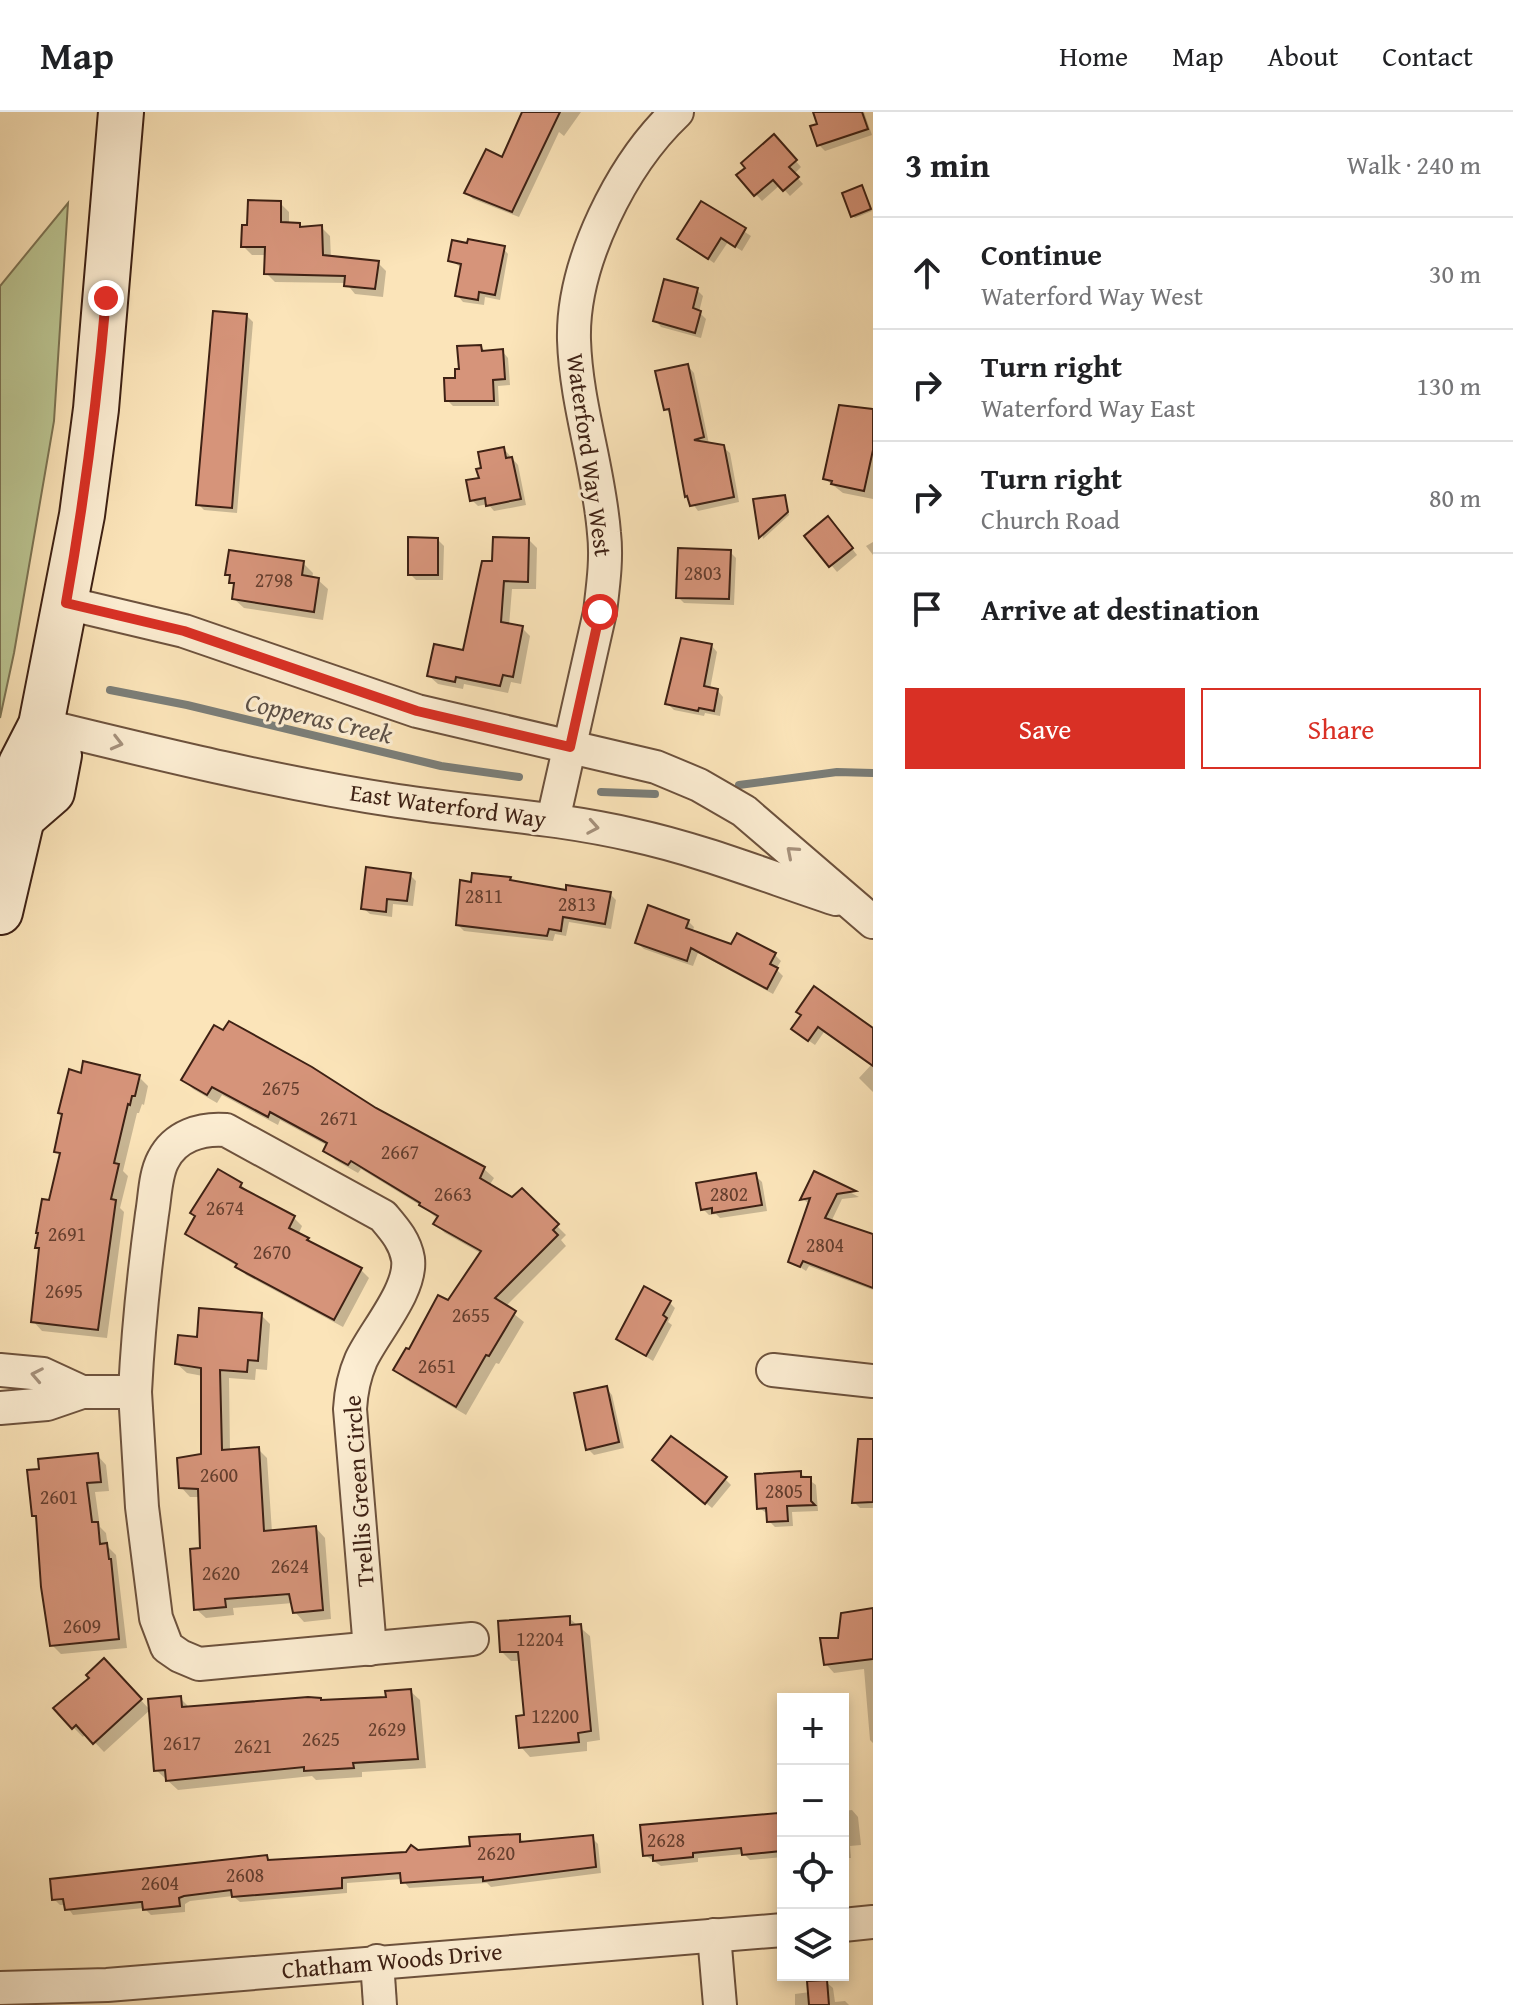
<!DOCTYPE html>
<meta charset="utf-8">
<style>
:root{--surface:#fff;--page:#f6f6f6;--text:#202124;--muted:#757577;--line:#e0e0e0;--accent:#d93025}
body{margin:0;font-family:"Gentium Book Plus",serif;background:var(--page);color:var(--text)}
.controls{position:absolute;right:24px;bottom:24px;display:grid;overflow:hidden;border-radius:0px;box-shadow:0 4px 12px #0003}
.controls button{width:72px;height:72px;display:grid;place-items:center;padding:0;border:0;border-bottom:2px solid var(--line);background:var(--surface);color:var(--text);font:40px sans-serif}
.stop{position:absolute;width:24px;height:24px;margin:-18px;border:6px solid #d93025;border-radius:50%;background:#fff}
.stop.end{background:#d93025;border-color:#fff;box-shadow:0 2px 8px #0008}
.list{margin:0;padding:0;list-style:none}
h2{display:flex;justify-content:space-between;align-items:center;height:104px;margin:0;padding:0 32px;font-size:34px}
h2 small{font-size:26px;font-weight:400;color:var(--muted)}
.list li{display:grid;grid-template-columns:52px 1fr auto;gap:24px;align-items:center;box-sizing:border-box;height:112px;padding:0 32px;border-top:2px solid var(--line)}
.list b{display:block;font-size:30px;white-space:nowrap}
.list p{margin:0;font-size:26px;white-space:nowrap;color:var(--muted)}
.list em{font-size:26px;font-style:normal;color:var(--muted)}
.actions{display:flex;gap:16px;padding:24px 32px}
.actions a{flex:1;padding:18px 0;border:2px solid var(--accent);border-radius:0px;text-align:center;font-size:28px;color:var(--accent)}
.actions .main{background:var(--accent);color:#fff}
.icon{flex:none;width:44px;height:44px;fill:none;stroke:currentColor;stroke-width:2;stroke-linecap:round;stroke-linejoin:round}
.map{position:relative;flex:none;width:873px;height:1893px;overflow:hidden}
header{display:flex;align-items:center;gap:48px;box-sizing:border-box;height:112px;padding:0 40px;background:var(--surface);border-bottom:2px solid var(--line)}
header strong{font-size:38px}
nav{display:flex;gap:44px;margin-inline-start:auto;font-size:28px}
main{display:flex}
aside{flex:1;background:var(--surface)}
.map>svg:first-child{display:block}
</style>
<header>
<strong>Map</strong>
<nav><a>Home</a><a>Map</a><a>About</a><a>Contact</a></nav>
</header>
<main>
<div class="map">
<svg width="873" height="1893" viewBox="0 0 873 1893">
<rect width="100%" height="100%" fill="#fbe4b9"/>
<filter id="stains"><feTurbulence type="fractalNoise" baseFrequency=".0025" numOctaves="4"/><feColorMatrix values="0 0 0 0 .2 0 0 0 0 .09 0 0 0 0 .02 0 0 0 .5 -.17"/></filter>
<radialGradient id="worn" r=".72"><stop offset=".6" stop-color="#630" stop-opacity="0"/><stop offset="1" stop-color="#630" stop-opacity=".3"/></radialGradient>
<!-- green -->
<polygon fill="#bbc592" stroke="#7c7353" stroke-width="2" points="68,91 54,309 14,541 0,606 0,174"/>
<!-- shadow -->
<g fill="#0003" fill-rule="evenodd">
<polygon points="527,0 581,0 564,24 559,20 519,105 473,87 467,81 503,47"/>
<polygon points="817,0 864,0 872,23 825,39 819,33"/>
<polygon points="780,31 801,55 794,62 803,72 790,84 780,73 762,89 739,64"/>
<polygon points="861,75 872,99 855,106 853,104"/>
<polygon points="280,91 289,100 289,112 299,112 303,116 321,115 330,124 331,146 378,151 386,159 383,185 355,182 346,171 275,170 266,161 267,143 252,143 243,134 249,115"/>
<polygon points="701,91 751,124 742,139 728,130 714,151 679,127"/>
<polygon points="502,135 508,142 500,188 485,185 484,193 463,190 457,183 462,156 450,148"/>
<polygon points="697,178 703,184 699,200 706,207 701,226 661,215 655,208"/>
<polygon points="246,203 253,210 237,401 204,398 198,392"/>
<polygon points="481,235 486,240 502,239 508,246 510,273 498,274 499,294 453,294 447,288 461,259"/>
<polygon points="688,254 694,261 709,332 723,335 730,341 739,390 698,399 687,384 673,304 666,297"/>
<polygon points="873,299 873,387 843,381 825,367"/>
<polygon points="504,337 518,353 526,393 494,399 488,392 478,394 472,388"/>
<polygon points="784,385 789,403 763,427 756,389"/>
<polygon points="834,413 857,443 837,460 807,424"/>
<polygon points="438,428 444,434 443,468 416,468 410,462"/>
<polygon points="529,428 537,436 536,477 512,477 509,514 522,516 530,524 521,572 511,570 508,581 464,572 463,577 438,572 429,564 465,541 494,451"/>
<polygon points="873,430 873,443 866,434"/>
<polygon points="730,440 736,446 734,493 684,491 678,485"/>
<polygon points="303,451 313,461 312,467 318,468 328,477 323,508 244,496 234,487 236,475 228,462"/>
<polygon points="711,533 717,540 710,577 717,578 723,585 720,604 705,601 704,604 674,598 668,592"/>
<polygon points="410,763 416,769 413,794 393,792 392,805 370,802 363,796"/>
<polygon points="510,767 513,770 567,780 610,782 616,788 611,817 569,810 566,824 555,822 553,829 464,819 458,813 473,772"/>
<polygon points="688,809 694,815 692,821 732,834 775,843 781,849 776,857 783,864 773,882 698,841 693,854 644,837 637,831"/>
<polygon points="803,903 873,918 873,980 859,966 872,952 824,920 815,933 799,922"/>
<polygon points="82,963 139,965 148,974 144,993 142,992 139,1001 137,1001 123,1059 128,1064 120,1096 124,1100 107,1226 42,1219 33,1209 41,1139 37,1135 61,1043 57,1039 64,1004 60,1001"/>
<polygon points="184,968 375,998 484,1057 494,1066 489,1074 513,1087 522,1079 566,1123 561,1128 566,1134 505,1195 524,1210 499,1252 496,1251 466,1303 405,1267 396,1258 449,1191 482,1142 445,1121 435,1112 438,1107 423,1095 361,1057 358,1061 335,1048 326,1038 328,1034 280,1008 278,1013 222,983 217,991 193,977"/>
<polygon points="218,1060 241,1073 250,1081 294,1106 302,1114 298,1123 314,1134 361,1158 369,1166 343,1215 246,1163 239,1155 196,1130 187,1122"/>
<polygon points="815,1062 859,1085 842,1087 831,1110 873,1124 873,1178 809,1154 806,1159 791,1149 810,1092 802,1087"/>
<polygon points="756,1064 762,1070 767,1099 720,1106 716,1102 709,1103 703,1097"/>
<polygon points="669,1190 675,1196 668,1210 672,1213 653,1249 618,1227"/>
<polygon points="261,1203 270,1212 267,1258 256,1257 255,1268 229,1266 230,1339 258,1337 267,1346 272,1420 316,1416 325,1426 331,1507 304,1510 295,1500 293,1491 233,1496 234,1503 206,1506 196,1497 202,1438 200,1385 190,1385 181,1375 203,1344 203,1264 187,1261 177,1252 199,1227"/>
<polygon points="606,1276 612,1283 624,1336 594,1343 588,1337"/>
<polygon points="97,1343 106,1353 109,1379 95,1380 100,1415 106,1421 108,1435 116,1443 127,1536 61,1542 52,1533 38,1407 34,1403"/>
<polygon points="873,1353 873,1396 860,1396 854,1390"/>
<polygon points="664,1357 725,1367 731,1373 712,1396"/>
<polygon points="800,1361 816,1373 818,1399 792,1400 793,1414 775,1415 769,1409 768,1402 759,1396"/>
<polygon points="873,1498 873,1631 870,1628 864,1557 834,1561 826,1552 840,1528"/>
<polygon points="569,1506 590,1524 600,1628 587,1630 587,1639 530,1645 521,1635 526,1605 521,1549 511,1549 501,1539"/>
<polygon points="113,1558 150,1598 104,1640 86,1621 83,1625 73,1615 92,1566"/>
<polygon points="410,1579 420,1588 426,1656 362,1660 362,1665 316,1668 312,1664 178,1678 156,1658 180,1586 190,1596 388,1587"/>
<polygon points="852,1698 858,1705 861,1733 850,1734 851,1746 843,1746 843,1699"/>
<polygon points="783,1704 783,1745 750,1748 744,1742 698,1746 698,1750 661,1754 645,1743 642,1715"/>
<path d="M519 1724 525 1732 592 1726 598 1732 601 1761 491 1775 487 1771 409 1776 402 1767 347 1771V1781L240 1790 233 1784 190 1789 185 1792V1800L151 1803 144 1796 73 1803 66 1793H60L54 1787 52 1769 266 1746 271 1750 407 1742 412 1736 417 1740 472 1736 471 1727ZM73 1784V1788L56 1789V1785Z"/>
<polygon points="826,1870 833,1876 835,1890 845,1889 849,1893 795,1893 795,1882 810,1880"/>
</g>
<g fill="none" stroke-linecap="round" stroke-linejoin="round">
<!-- stream -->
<g stroke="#7b7e78" stroke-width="8">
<polyline points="110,578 187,593 441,654 519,665"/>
<polyline points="739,673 837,660 873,661"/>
<polyline points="601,680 655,682"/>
</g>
</g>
<!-- building -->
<g fill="#d6947a" stroke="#3e2114" stroke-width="2">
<polygon points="522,0 560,0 512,100 464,81 486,37 502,45"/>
<polygon points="813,0 862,0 868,17 817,34 810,14 817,12"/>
<polygon points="774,22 797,48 789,55 799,65 783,79 773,68 754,84 736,63 745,56 741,51"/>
<polygon points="862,73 871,97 851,105 842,81"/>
<polygon points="248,88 281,89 281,110 300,111 300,115 322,113 323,143 379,149 375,177 344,174 345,164 264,162 265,135 241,135 242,113 247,113"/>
<polygon points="701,89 746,116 735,135 721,126 708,147 677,127"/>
<polygon points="468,127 505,134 495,183 479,180 478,188 455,184 461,152 448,149 452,128 467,131"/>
<polygon points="664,167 698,176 693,196 701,199 695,221 653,209"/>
<polygon points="213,199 247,202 232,396 196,393"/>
<polygon points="481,233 482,239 503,237 505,267 493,268 494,289 445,289 444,266 455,266 455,257 459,257 457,234"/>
<polygon points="688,252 704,325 694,328 724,333 734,385 690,394 687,384 685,385 669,297 664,298 655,259"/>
<polygon points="839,293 873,297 873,338 864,379 831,372 832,369 823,367"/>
<polygon points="504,335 506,346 512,345 521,387 486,394 485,386 470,389 466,368 479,366 476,357 481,356 478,340"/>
<polygon points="785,383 788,400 759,426 753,387"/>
<polygon points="828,404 853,436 829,455 804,424"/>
<polygon points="408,425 438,426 438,463 408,463"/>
<polygon points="493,425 529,426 528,470 504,469 501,510 523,514 513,565 503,563 500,574 456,565 455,570 427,564 434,532 463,538 482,449 492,449"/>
<polygon points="678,436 731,438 729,487 676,486"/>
<polygon points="229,438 304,449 302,463 319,466 314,500 232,487 234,471 229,471 230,463 225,463"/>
<polygon points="681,526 712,532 704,574 718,577 714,599 699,596 698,599 665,592"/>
<polygon points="366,755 411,761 407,789 387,787 386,800 361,797"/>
<polygon points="472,761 511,765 510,768 566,778 566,773 611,780 605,812 563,805 561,819 549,817 547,824 456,813 460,768 471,770"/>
<polygon points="648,793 689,808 686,816 731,832 737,821 776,841 770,852 778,856 767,877 691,836 687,849 635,831"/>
<polygon points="814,874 873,916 873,954 818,915 808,929 791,917 801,903 796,900"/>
<polygon points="229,909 312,955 376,996 485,1055 480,1066 512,1085 522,1076 559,1112 553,1118 558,1123 495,1186 516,1199 489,1244 486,1243 456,1295 393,1258 406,1236 409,1237 438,1183 448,1188 481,1139 433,1112 438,1104 419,1093 420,1091 351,1049 348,1053 323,1039 327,1031 270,1000 268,1005 212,975 207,983 181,968 214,913 223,918"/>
<polygon points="83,949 140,963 135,984 132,984 130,993 128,992 114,1051 119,1052 111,1087 116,1088 98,1218 31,1210 39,1136 35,1136 38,1121 36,1121 42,1087 49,1088 60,1041 54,1040 62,1002 58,1001 69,957 81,961"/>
<polygon points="218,1057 242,1071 240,1075 295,1104 289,1116 309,1126 307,1128 362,1156 334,1208 235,1155 237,1152 185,1122 195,1104 190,1101"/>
<polygon points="814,1059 856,1079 837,1082 825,1106 873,1122 873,1176 803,1149 800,1155 788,1150 810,1086 800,1088"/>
<polygon points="756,1061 762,1093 712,1101 712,1096 701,1098 696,1071"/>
<polygon points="644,1174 671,1189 663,1203 667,1206 646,1244 616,1227"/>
<polygon points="199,1196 262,1201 258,1249 248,1248 247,1260 220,1258 222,1338 259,1335 264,1419 316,1414 323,1498 293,1501 289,1482 225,1487 226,1495 194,1498 190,1437 200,1436 198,1377 179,1376 177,1346 201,1342 201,1256 175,1252 178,1223 197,1225"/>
<polygon points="607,1274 619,1330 586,1338 574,1281"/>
<polygon points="671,1324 727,1365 705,1392 652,1348"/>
<polygon points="858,1327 873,1327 873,1390 852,1391"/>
<polygon points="98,1341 101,1370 87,1371 92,1410 98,1410 100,1432 107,1431 109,1447 111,1447 119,1527 50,1534 41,1475 36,1404 32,1404 27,1358 39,1357 38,1347"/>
<polygon points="801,1359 801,1365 811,1365 811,1389 815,1393 787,1394 788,1409 767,1410 766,1396 757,1397 755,1362"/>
<polygon points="873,1496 873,1547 824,1553 820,1526 838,1526 841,1501"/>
<polygon points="570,1504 570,1513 581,1512 591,1619 578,1621 579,1630 519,1636 516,1604 524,1603 518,1540 500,1540 498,1509"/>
<polygon points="104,1546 142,1587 93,1632 76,1613 72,1617 53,1596 89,1566 86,1563"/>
<polygon points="411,1577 418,1647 353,1651 354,1656 304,1659 304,1655 166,1669 165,1658 154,1659 148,1587 181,1584 182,1595 308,1585 321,1586 321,1588 386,1585 385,1579"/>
<polygon points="778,1701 781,1739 742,1743 741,1736 693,1741 693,1745 653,1749 653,1743 643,1744 640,1713"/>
<polygon points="520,1722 520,1730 593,1723 596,1755 483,1769 483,1765 401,1771 400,1761 342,1766 342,1776 232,1785 231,1778 184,1784 179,1786 180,1794 143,1798 142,1790 140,1790 65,1798 63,1787 52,1788 50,1767 267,1743 268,1748 406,1740 411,1733 418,1738 470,1734 469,1725"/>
<polygon points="827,1868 829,1893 809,1893 807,1869"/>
</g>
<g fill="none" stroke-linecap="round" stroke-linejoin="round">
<defs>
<g id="street">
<polyline points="66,491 184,519 417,599 656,655 699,673 744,699 873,810"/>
<path d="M41 613C160 642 278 671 398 689 477 701 556 705 633 723 702 738 769 765 836 787"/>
<path d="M553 708 600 500C603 474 607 447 604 421 599 356 576 293 574 228 572 151 622 52 677 0"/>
<polyline points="0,1258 43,1262 82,1280 47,1292 0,1296"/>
<polyline points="773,1258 873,1269"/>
<polyline points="82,1280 135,1280 142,1395 156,1506 167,1535 180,1544 199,1552 472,1527"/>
<path d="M135 1280C138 1220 144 1161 152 1102 155 1085 155 1063 163 1048 175 1024 201 1016 226 1018L383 1104C394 1117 405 1129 408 1147 412 1178 374 1220 361 1248 354 1264 351 1280 350 1297L370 1537"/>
<polyline points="843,1813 873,1810"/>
<polyline points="714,1823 720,1893"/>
<polyline points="377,1849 380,1893"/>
<polyline points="0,1876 107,1873 783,1818"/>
</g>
<g id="secondary">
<polyline points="22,706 52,680 59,643 41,613"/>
<polyline points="0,800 22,706 21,652 41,613 82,403 96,297 121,0"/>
</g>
</defs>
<!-- street casing -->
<use href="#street" stroke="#6d523d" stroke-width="36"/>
<!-- secondary casing -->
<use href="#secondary" stroke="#3e2114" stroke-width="48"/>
<!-- street -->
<use href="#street" stroke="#fcedd2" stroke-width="32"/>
<!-- secondary -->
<use href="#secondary" stroke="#fcedd2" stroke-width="44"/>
</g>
<!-- one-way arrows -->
<defs><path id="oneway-chevron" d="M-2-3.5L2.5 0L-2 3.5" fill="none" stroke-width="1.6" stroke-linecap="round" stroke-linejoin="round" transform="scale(2)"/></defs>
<g stroke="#a6917c">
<use href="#oneway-chevron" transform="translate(117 631) rotate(14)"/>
<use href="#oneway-chevron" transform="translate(593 715) rotate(10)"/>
<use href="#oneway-chevron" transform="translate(792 740) rotate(-139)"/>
<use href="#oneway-chevron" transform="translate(37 1263) rotate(-169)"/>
</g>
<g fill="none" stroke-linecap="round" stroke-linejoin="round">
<!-- route -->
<path stroke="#d93025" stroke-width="10" d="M106 186C97 289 84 390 66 491L184 519 417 599 570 635 600 500"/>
</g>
<g text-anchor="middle" stroke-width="6" stroke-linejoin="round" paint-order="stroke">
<!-- number labels -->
<g font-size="20" fill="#643e2e">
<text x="703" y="468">2803</text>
<text x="274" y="475">2798</text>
<text x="484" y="791">2811</text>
<text x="577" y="799">2813</text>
<text x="281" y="983">2675</text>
<text x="339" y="1013">2671</text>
<text x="400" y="1047">2667</text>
<text x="453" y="1089">2663</text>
<text x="729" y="1089">2802</text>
<text x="225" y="1103">2674</text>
<text x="67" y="1129">2691</text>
<text x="825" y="1140">2804</text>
<text x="272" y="1147">2670</text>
<text x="64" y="1186">2695</text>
<text x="471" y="1210">2655</text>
<text x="437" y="1261">2651</text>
<text x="219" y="1370">2600</text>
<text x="784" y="1386">2805</text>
<text x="59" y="1392">2601</text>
<text x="290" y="1461">2624</text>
<text x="221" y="1468">2620</text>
<text x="82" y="1521">2609</text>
<text x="540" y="1534">12204</text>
<text x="555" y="1611">12200</text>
<text x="387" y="1624">2629</text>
<text x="321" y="1634">2625</text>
<text x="182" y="1638">2617</text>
<text x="253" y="1641">2621</text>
<text x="666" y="1735">2628</text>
<text x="496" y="1748">2620</text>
<text x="245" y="1770">2608</text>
<text x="160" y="1778">2604</text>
</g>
<!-- street labels -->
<g font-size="24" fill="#3e2114" stroke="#fcedd2">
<text transform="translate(589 343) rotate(82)" y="8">Waterford Way West</text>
<text transform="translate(448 694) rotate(8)" y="8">East Waterford Way</text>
<text transform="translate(359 1379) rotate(-94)" y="8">Trellis Green Circle</text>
<text transform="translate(392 1849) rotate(-5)" y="8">Chatham Woods Drive</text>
</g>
<!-- water labels -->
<g font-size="26" font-style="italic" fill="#5c5046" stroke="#fcedd2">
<text transform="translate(319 606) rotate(13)" y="9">Copperas Creek</text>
</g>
</g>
<rect width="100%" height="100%" filter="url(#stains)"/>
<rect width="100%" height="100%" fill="url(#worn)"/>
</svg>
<div class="controls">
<button>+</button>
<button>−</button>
<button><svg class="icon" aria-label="locate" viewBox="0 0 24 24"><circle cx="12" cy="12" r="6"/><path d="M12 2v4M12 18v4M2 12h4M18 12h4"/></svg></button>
<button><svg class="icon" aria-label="layers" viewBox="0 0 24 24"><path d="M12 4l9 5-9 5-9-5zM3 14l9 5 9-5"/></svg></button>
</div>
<div class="stop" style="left:600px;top:500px"></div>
<div class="stop end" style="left:106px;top:186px"></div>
</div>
<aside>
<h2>3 min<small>Walk · 240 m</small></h2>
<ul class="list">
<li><svg class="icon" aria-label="ahead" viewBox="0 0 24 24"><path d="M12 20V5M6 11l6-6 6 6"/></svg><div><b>Continue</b><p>Waterford Way West</p></div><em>30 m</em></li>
<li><svg class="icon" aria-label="right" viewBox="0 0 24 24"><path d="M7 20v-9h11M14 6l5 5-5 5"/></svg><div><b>Turn right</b><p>Waterford Way East</p></div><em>130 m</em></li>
<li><svg class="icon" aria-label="right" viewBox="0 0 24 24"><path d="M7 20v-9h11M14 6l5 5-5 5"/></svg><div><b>Turn right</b><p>Church Road</p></div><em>80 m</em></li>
<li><svg class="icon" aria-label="arrive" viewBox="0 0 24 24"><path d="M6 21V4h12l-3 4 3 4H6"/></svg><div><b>Arrive at destination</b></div></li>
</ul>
<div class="actions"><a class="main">Save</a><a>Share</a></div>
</aside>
</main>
